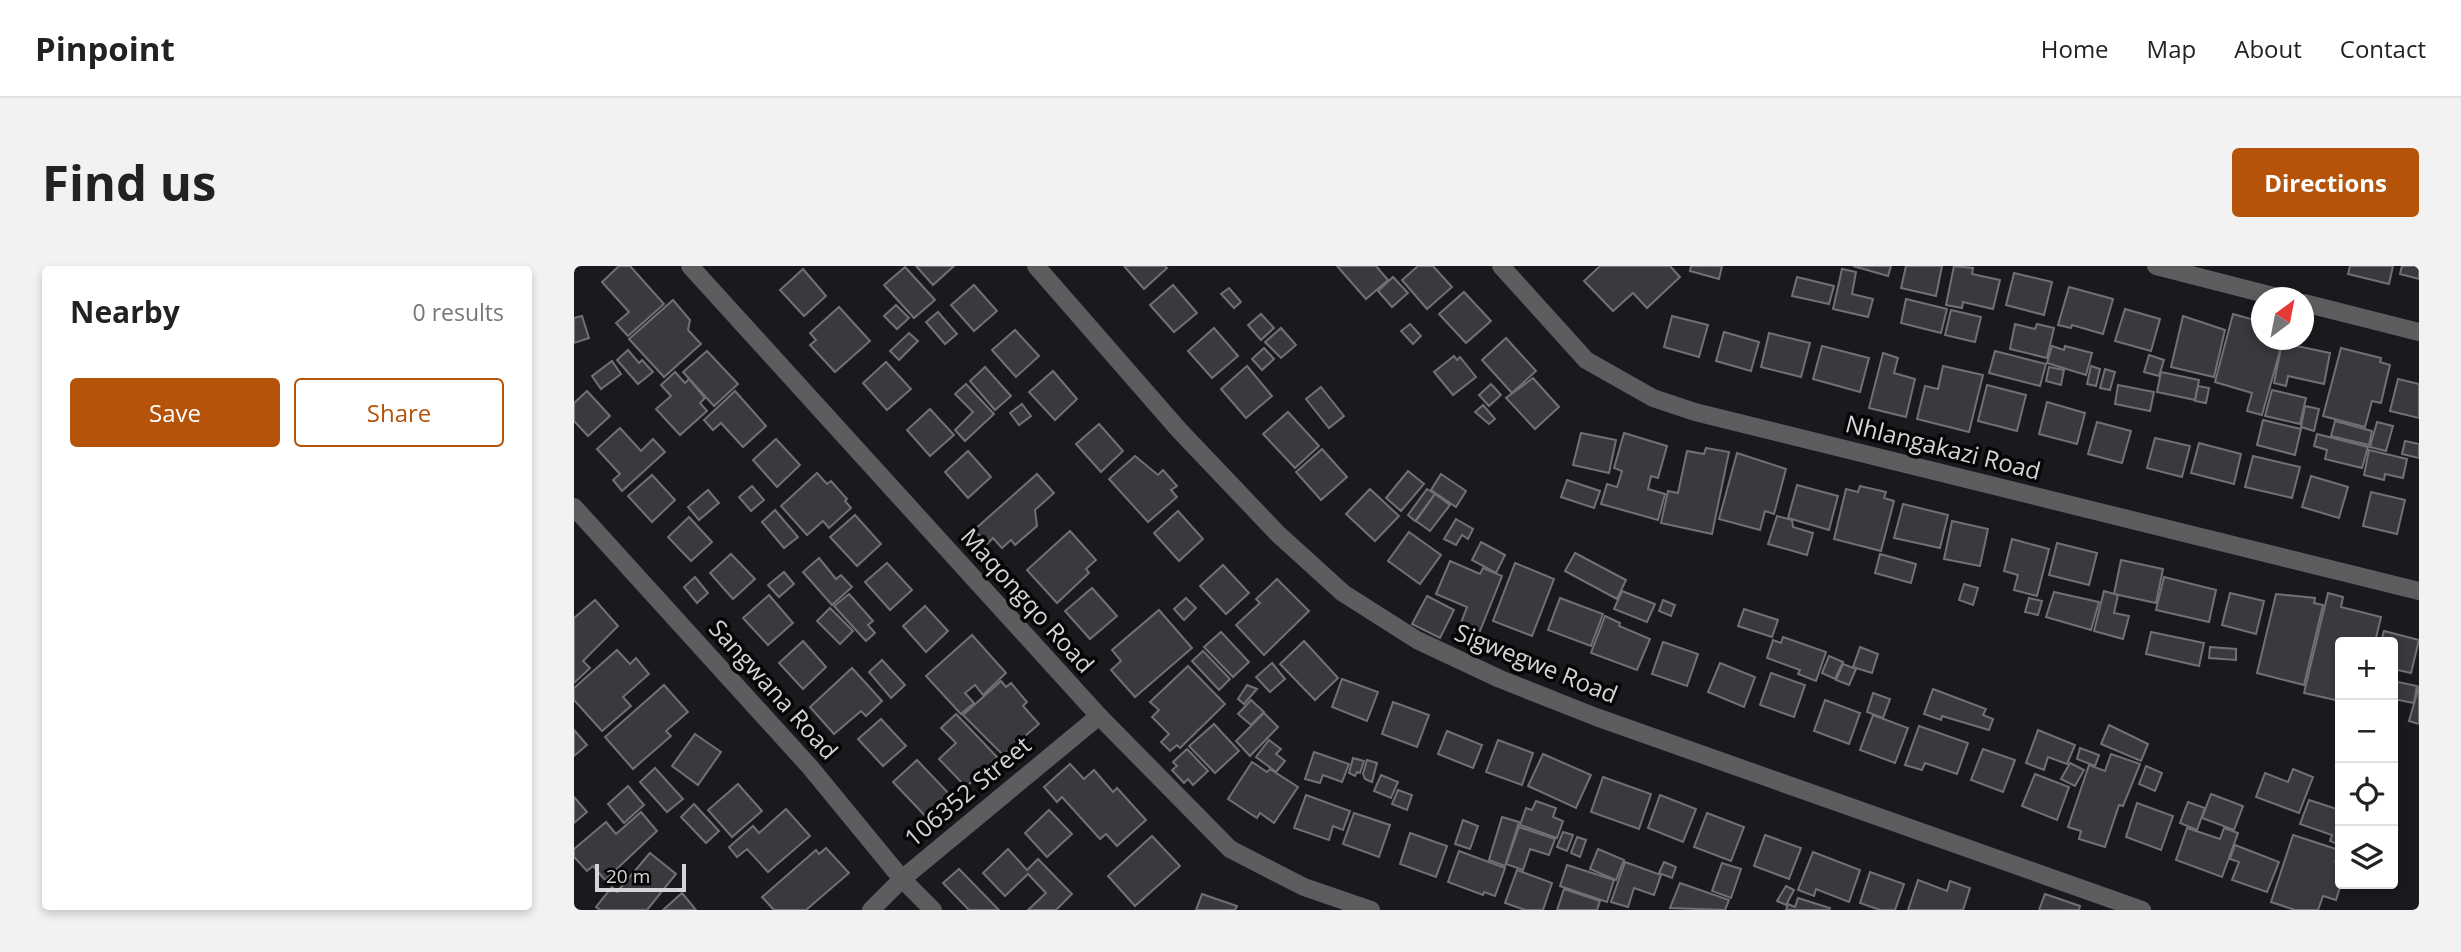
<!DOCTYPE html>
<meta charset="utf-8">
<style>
:root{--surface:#fff;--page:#f2f2f2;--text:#222;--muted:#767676;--line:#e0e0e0;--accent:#b45309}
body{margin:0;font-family:"Open Sans",sans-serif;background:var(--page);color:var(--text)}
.controls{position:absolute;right:21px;bottom:21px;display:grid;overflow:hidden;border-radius:7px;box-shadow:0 4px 10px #0003}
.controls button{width:63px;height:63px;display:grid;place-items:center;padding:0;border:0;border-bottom:2px solid var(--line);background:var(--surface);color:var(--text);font:35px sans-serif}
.compass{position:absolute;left:1677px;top:21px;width:63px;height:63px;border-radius:50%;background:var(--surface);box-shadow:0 4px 10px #0003;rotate:32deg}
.scale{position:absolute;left:21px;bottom:18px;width:91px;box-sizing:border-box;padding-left:7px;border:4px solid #d5d5d8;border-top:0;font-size:19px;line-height:24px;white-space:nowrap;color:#d5d5d8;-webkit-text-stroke:5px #060607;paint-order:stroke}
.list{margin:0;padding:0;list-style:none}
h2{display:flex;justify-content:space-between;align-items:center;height:91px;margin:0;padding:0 28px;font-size:30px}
h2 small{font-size:23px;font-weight:400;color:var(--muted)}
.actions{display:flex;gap:14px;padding:21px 28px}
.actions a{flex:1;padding:16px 0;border:2px solid var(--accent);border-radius:7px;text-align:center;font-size:24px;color:var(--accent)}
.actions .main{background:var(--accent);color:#fff}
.icon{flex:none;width:38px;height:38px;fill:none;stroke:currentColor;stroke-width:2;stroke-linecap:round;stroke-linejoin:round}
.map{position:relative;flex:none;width:1845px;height:644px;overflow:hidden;border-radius:7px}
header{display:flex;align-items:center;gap:42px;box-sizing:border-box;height:98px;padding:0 35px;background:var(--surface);border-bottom:2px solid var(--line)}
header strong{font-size:33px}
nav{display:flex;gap:38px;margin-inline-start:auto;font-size:24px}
.intro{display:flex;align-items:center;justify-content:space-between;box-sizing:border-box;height:168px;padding:0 42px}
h1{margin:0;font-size:49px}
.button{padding:18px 32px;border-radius:7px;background:var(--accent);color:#fff;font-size:24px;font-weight:700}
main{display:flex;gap:42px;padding:0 42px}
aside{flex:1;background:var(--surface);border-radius:7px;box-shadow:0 4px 10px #0003}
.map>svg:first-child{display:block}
</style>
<header>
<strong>Pinpoint</strong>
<nav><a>Home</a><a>Map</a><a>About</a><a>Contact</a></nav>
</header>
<div class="intro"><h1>Find us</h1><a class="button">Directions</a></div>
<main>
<aside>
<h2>Nearby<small>0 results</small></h2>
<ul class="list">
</ul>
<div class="actions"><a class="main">Save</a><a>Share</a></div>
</aside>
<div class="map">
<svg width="1845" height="644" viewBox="0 0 1845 644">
<rect width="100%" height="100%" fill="#1a1a1e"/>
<!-- building -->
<g fill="#393a3e" stroke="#707075" stroke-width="2">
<polygon points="45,0 56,0 90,38 54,70 42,57 55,46 28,16"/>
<polygon points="342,0 380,0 359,19"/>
<polygon points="550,0 591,0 593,2 570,23"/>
<polygon points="763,0 802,0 814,14 792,33"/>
<polygon points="844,0 859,0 878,21 853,43 828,14"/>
<polygon points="1026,0 1096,0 1106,11 1073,42 1059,27 1039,45 1010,15"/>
<polygon points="1117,0 1148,0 1145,13 1116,5"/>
<polygon points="1279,0 1317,0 1314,10"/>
<polygon points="1332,0 1368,0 1362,30 1327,22"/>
<polygon points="1380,0 1399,2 1398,8 1426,14 1419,43 1389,36 1388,42 1372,39"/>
<polygon points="1776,0 1819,0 1815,18 1774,8"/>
<polygon points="1828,0 1845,0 1845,13 1826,8"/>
<polygon points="331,1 361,34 340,52 310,19"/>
<polygon points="229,3 252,30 230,50 206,24"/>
<polygon points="1268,3 1282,6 1278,28 1299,33 1294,51 1259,43"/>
<polygon points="1440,7 1478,16 1470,49 1432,39"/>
<polygon points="819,11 834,27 818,41 804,25"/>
<polygon points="1223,11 1260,20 1255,38 1218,30"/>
<polygon points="400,19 423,45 400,65 377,39"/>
<polygon points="599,19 623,47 600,66 576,39"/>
<polygon points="1495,21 1539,33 1529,68 1498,59 1497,62 1484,59"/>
<polygon points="655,22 667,36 660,42 647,28"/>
<polygon points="890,26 917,55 892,77 865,48"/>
<polygon points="1332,33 1373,43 1367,67 1327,57"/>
<polygon points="99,34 116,54 114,64 127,78 90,111 55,73"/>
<polygon points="322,39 335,52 323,63 310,50"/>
<polygon points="265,41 296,75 261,106 236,79 242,74 236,67"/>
<polygon points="1551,43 1586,53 1577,85 1541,75"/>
<polygon points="1377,44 1407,51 1401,76 1371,69"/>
<polygon points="364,46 383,68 371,78 352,56"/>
<polygon points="687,48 700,62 687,74 674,59"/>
<polygon points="1659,48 1688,56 1688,74 1709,74 1688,149 1673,145 1678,127 1641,116"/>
<polygon points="8,50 15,72 0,77 0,52"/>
<polygon points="1098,50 1134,59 1125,91 1090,81"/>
<polygon points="1609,50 1651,64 1640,111 1597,101"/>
<polygon points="836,58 847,70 839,78 827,65"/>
<polygon points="1441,58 1461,63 1463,58 1480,62 1473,92 1436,83"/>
<polygon points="640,62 664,90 638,112 614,85"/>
<polygon points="707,62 722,79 707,92 691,76"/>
<polygon points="441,64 465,90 442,111 418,84"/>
<polygon points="1150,66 1185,76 1177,105 1142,95"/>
<polygon points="335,67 344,75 325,94 316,85"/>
<polygon points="1195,67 1236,77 1227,111 1187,101"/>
<polygon points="932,72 962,105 938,127 908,94"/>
<polygon points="1708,77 1756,87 1750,118 1714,110 1712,120 1700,117"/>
<polygon points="1248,80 1295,92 1286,126 1239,113"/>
<polygon points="1478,80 1490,84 1491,80 1518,87 1512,109 1473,97"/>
<polygon points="690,82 700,93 688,104 678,93"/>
<polygon points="1767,82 1807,92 1806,96 1816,99 1807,137 1798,135 1791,161 1749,150"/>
<polygon points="54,84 65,97 68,94 79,106 64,118 43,94"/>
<polygon points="133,85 164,118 140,140 109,106"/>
<polygon points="1421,85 1472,98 1466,120 1415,107"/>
<polygon points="1309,87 1324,92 1320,107 1341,113 1332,151 1295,142"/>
<polygon points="1575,89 1590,94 1585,110 1570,106"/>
<polygon points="880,90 883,94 886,91 902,111 879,129 860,106"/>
<polygon points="38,95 47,108 27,123 18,110"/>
<polygon points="312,96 337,123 313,144 289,117"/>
<polygon points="673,100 698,130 672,152 647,123"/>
<polygon points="1369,100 1409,109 1395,166 1343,153 1351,120 1364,123"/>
<polygon points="1517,100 1526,103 1522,120 1513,118"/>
<polygon points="411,101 437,130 421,144 396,115"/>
<polygon points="1475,101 1490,104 1487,119 1472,115"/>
<polygon points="1531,103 1541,106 1536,124 1526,122"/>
<polygon points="479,105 503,133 481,154 455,126"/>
<polygon points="101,106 111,117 115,113 131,132 126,137 133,145 106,169 82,143 97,130 87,119"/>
<polygon points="1587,106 1625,114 1621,134 1583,126"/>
<polygon points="959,112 985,141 961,163 932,132"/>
<polygon points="1824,113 1845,118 1845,152 1816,145"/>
<polygon points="392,118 420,148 391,175 381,164 399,146 381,128"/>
<polygon points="917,118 927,129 915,140 905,129"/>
<polygon points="1413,119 1452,129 1443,165 1404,155"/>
<polygon points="1544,119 1580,126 1576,145 1541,138"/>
<polygon points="1624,120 1635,122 1632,137 1621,135"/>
<polygon points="747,121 770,150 755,162 732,133"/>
<polygon points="1698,124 1732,132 1726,158 1691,150"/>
<polygon points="13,125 36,150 14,170 0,155 0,137"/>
<polygon points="161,125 192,160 169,181 147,157 139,164 130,154"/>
<polygon points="1473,136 1511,147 1503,178 1465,168"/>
<polygon points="448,138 457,150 445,159 436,147"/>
<polygon points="909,139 921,153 915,158 901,146"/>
<polygon points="1731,140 1745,143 1740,165 1727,161"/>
<polygon points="356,143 380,169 356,190 333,164"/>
<polygon points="714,146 745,180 721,202 689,168"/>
<polygon points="1689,154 1727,163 1721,189 1683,179"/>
<polygon points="1761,155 1798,165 1795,179 1757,170"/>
<polygon points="1523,156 1557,165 1548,197 1514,188"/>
<polygon points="1803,156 1819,160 1812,185 1796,181"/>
<polygon points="525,158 549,185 527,206 502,178"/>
<polygon points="46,162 67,185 79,173 91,186 48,225 39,214 46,208 23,183"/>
<polygon points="1007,167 1042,174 1035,207 999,199"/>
<polygon points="1050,167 1093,180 1084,212 1077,210 1074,223 1091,228 1084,254 1027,238 1033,218 1043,221 1048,205 1040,202"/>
<polygon points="1743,168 1794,181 1788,202 1751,193 1753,184 1740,180"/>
<polygon points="1581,172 1616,180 1608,211 1573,202"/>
<polygon points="202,173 226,199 203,221 179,194"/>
<polygon points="1831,175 1845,178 1845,192 1828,188"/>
<polygon points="1625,177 1667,188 1660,218 1617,207"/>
<polygon points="1132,182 1155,186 1138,268 1087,257 1094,225 1104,227 1113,185 1130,188"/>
<polygon points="748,183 773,211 747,234 722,206"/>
<polygon points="1795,184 1833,193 1829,212 1811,208 1810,214 1790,209"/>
<polygon points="394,185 417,211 394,232 371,206"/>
<polygon points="1163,187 1212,203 1200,248 1191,245 1186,264 1145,253"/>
<polygon points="561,190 584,209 589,204 603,220 597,224 603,231 574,256 535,213"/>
<polygon points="1679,190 1726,201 1718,232 1671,221"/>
<polygon points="834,205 850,218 827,245 812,232"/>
<polygon points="243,207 253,218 257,215 273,233 271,235 277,242 255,262 249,255 233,269 207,240"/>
<polygon points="463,208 480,227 461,244 463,260 441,279 437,274 428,282 419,272 413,278 400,264"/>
<polygon points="867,208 892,225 882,241 857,224"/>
<polygon points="78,209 101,234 78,256 54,230"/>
<polygon points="1737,210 1774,221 1765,252 1728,241"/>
<polygon points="993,214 1026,225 1020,242 987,231"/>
<polygon points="1223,219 1264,230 1255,264 1214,252"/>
<polygon points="178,220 190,234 177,245 165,231"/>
<polygon points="1286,220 1312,226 1310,232 1320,235 1307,285 1260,273 1272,223 1284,226"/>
<polygon points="796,223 825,250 801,275 772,248"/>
<polygon points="853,223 861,228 841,255 834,249"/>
<polygon points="134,224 145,237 125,254 114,241"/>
<polygon points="1797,226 1831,234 1823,268 1789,260"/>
<polygon points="861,228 876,239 856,265 842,255"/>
<polygon points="1329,238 1374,249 1366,282 1320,272"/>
<polygon points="201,244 224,271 210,282 188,256"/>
<polygon points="604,245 629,273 605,295 580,267"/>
<polygon points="281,249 307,278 283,300 256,271"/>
<polygon points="1203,250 1218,254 1219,261 1239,267 1233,289 1194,278"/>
<polygon points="115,251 138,276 117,295 94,271"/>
<polygon points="882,253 899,263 894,273 888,269 882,279 870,273"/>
<polygon points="1378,255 1414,263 1406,300 1370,293"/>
<polygon points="496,265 522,294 512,303 515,307 483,337 453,304"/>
<polygon points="835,266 867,289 846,318 814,295"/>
<polygon points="1438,273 1475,283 1463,330 1440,324 1444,309 1430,305"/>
<polygon points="907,276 931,289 922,307 898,294"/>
<polygon points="1483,277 1523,287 1515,319 1475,309"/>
<polygon points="1001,287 1052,314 1043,333 991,305"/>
<polygon points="157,288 181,313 159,333 136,307"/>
<polygon points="1306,288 1342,298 1337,317 1301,307"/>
<polygon points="245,292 262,313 267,309 278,321 258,339 229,306"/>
<polygon points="1547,294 1589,303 1582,337 1540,328"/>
<polygon points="876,295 906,308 909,302 928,310 906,365 887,357 893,341 862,328"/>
<polygon points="313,297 338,324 316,344 291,316"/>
<polygon points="941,297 980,313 958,370 919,355"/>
<polygon points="649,299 675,327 652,348 626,320"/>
<polygon points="210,306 220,318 205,331 194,319"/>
<polygon points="121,311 134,327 123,337 110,321"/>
<polygon points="1590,311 1642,324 1635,356 1582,344"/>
<polygon points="703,313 735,345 690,389 662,359 686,337 682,333"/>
<polygon points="1390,318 1404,322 1399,339 1385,334"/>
<polygon points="518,322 543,350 516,373 491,345"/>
<polygon points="1048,325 1081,338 1073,356 1040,343"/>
<polygon points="1530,325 1544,329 1540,347 1555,350 1549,373 1520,365"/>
<polygon points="1480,326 1525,336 1517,364 1472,351"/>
<polygon points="1656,327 1690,335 1682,368 1648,359"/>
<polygon points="1754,327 1769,331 1767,341 1807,351 1801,376 1766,376 1766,435 1730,427"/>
<polygon points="275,328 299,355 294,359 301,367 292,375 260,340"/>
<polygon points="1702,328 1741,332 1740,337 1749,339 1730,419 1683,407"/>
<polygon points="195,329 219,357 194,379 169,352"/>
<polygon points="853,330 880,344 866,372 838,358"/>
<polygon points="612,332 622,342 610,354 600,343"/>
<polygon points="986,332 1029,348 1017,380 974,364"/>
<polygon points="1455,332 1468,335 1464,349 1451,346"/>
<polygon points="21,334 44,360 9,395 16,402 0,417 0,352"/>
<polygon points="1089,334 1101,339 1097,350 1085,345"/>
<polygon points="351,340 374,365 352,386 329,360"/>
<polygon points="256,342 279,365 266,378 243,355"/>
<polygon points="1170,343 1204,354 1198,371 1164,360"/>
<polygon points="585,344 618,382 561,431 537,404 547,395 538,384"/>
<polygon points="1031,350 1046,357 1045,360 1076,373 1063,404 1017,387"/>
<polygon points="1810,365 1845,374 1837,407 1819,403 1819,376 1807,376"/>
<polygon points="647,366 675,396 659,411 630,381"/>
<polygon points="1577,366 1630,377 1625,400 1572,388"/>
<polygon points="398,369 432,407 409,429 401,419 391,427 400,437 387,448 352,410"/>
<polygon points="1209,371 1252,386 1242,415 1224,408 1226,404 1193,392 1199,374 1207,377"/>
<polygon points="229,375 252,401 229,423 205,397"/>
<polygon points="730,375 764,412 741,434 706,398"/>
<polygon points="1089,376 1124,388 1113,420 1078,408"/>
<polygon points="1286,381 1304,388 1298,407 1279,401"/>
<polygon points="1636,381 1662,383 1662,394 1635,392"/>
<polygon points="43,384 56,398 62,392 75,408 49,431 57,440 28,465 0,434 0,422"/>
<polygon points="629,385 656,413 645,424 618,395"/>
<polygon points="1255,390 1269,396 1261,413 1248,407"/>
<polygon points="308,394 331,419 317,432 295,406"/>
<polygon points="698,397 711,413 696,426 682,411"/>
<polygon points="1146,397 1181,411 1170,441 1134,426"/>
<polygon points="1269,398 1282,403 1275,419 1262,414"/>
<polygon points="614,400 651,438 606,482 603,479 596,485 587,476 595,468 578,451 585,444 576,436"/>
<polygon points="278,402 308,435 292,450 287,445 260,468 236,441"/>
<polygon points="1197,407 1231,419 1220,451 1186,439"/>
<polygon points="768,413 804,426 793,455 758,441"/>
<polygon points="427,415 432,421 437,417 453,436 449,440 465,458 429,489 389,449"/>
<polygon points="1819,415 1843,420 1840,437 1819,433"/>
<polygon points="90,419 114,446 92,465 97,470 59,503 31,471"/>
<polygon points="673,419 683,423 670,438 664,433"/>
<polygon points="1845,420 1845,458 1835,455"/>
<polygon points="1359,423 1412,443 1409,449 1419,453 1415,464 1368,450 1367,454 1350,448"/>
<polygon points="1299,427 1316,433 1309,452 1293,446"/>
<polygon points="677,434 690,446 677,459 664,448"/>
<polygon points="1251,434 1286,447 1275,478 1240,465"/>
<polygon points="819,436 855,449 843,481 808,468"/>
<polygon points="690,447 704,461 676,490 662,475"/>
<polygon points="382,448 423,491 392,521 365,493 382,477 367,462"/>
<polygon points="1299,449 1334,462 1321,497 1286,484"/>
<polygon points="307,453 332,480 309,500 284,473"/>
<polygon points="640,458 665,485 641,507 615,480"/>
<polygon points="1535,459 1574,478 1567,495 1527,478"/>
<polygon points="1345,460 1394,477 1383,508 1351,497 1348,504 1331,499"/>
<polygon points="0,464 13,479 0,490"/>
<polygon points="1464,464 1501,479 1493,498 1474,491 1470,504 1452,497"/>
<polygon points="873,465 908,479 899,502 864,488"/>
<polygon points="121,468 147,486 124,519 98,500"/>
<polygon points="695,474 707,483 702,488 711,495 702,506 682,491"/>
<polygon points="924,474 959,487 948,519 912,506"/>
<polygon points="1506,482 1525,489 1521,500 1503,493"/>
<polygon points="613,483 634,505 619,519 614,513 610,517 598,504 603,500 599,496"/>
<polygon points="1409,483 1441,494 1429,526 1397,514"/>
<polygon points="740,486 775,498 768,516 749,509 746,517 731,513"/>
<polygon points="969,488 1017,509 1002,542 954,520"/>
<polygon points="1537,488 1566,498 1549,540 1545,539 1531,581 1505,573 1507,565 1494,561 1515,499 1531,505"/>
<polygon points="779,492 790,495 786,507 783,506 781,510 775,507"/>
<polygon points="343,494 378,531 355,554 319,516"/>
<polygon points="793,494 803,497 798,516 791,513 789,508"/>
<polygon points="678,496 693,506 696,503 724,521 700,557 686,547 683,552 654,533"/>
<polygon points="1496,497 1510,504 1501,520 1487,513"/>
<polygon points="496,498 510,513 520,504 539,526 543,522 572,554 543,580 532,568 526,573 488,531 483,536 470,521"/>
<polygon points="1572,500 1588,507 1581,525 1565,518"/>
<polygon points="81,502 109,533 93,546 66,516"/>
<polygon points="1719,503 1739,511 1725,547 1682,531 1691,507 1714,516"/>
<polygon points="1461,508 1495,521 1483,554 1448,540"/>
<polygon points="807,509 824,516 817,532 800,525"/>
<polygon points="1029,511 1077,528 1065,563 1017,546"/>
<polygon points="164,518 188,545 158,571 134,544"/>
<polygon points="54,520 70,539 50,557 34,538"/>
<polygon points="824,524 838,529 833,544 818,538"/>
<polygon points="1637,528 1669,540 1660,564 1628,552"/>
<polygon points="732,529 776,545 769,564 759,560 755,574 720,562"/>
<polygon points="1086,529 1122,543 1109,576 1074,562"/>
<polygon points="0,531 13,546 0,557"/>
<polygon points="1735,534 1766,544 1766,579 1756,575 1758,569 1726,558"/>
<polygon points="962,535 982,542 979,551 989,555 983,572 946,559 952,542 958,544"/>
<polygon points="1614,536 1631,542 1623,564 1606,557"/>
<polygon points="1563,537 1599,550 1587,584 1552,571"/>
<polygon points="120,538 145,565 132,577 107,551"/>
<polygon points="212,543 236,570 194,606 173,583 163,591 155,581 179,560 185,567"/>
<polygon points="475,544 498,568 473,591 451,567"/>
<polygon points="67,546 83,565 31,614 19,600 13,605 0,591 0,583 32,556 42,568"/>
<polygon points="780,547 816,559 805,591 769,578"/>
<polygon points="1133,547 1170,561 1157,595 1120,581"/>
<polygon points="928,551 945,556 931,600 915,594"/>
<polygon points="889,554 904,560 896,583 881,578"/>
<polygon points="945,561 981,573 975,589 956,583 949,604 932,598"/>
<polygon points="1613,562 1646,573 1650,562 1664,567 1648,611 1602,594"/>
<polygon points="989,566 999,569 993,585 983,581"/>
<polygon points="836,567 873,580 862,611 826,598"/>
<polygon points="1191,569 1227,582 1215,613 1180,600"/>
<polygon points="1719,569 1765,584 1761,596 1766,598 1767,618 1762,634 1749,630 1744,644 1721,644 1697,636"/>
<polygon points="578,570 606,600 561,640 534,610"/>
<polygon points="1003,571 1012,574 1006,591 997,587"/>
<polygon points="1661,579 1705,596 1693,626 1658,614 1665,596 1656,593"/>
<polygon points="252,582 275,607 232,644 200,644 188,631 242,584 245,588"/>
<polygon points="434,583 453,604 464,593 498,628 482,644 454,644 472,627 454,608 431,630 409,607"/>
<polygon points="1024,583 1050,594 1042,614 1016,603"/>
<polygon points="885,585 931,602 921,630 910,626 909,629 874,616"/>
<polygon points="1239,586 1286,604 1275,636 1242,623 1240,630 1224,624"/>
<polygon points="76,587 102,608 73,644 26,644 22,641 38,621 43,626"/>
<polygon points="1051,596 1087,609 1080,629 1060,622 1054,641 1037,636"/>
<polygon points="1090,596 1102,601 1098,612 1085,607"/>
<polygon points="1148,597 1167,603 1157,632 1138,625"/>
<polygon points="993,599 1040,614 1033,636 986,620"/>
<polygon points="385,603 425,644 395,644 369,617"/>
<polygon points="943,604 978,617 969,644 951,644 931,637"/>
<polygon points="1296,606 1330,618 1321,644 1306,644 1286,637"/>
<polygon points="1344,614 1373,625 1376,615 1396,622 1389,644 1334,644"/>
<polygon points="1106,617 1155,634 1151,644 1096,642"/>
<polygon points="1212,620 1220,624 1212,639 1203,635"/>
<polygon points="990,623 1026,635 1023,644 983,644"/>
<polygon points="108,627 122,644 89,644"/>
<polygon points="628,628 663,640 661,644 622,644"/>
<polygon points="1471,628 1506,640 1505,644 1465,644"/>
<polygon points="1224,632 1256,642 1255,644 1212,644 1214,638 1221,641"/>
</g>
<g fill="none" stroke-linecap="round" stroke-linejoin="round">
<!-- minor -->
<g stroke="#5d5d5f" stroke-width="18">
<polyline points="116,0 525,450 656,583 730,621 797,644"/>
<polyline points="462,0 605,164 704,268 769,327 843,374 926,413 1022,451 1568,644"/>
<polyline points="927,0 1012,94 1079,132 1121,146 1845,325"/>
<polyline points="1582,0 1707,32"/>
<polyline points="1730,37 1845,66"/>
<polyline points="0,241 236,501 328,613 359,644"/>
<polyline points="297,644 328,613 525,450"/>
</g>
</g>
<g text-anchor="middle" stroke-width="7" stroke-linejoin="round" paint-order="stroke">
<!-- street labels -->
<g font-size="24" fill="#d5d5d8" stroke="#060607">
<text transform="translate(1369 182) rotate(14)" y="8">Nhlangakazi Road</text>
<text transform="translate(453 335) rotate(48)" y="8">Maqongqo Road</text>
<text transform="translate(962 398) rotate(22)" y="8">Sigwegwe Road</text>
<text transform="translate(199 424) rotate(48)" y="8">Sangwana Road</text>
<text transform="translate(394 526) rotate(-40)" y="8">106352 Street</text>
</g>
</g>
</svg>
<div class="controls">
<button>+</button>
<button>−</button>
<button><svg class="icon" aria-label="locate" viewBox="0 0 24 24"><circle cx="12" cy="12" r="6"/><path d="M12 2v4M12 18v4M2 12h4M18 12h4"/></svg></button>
<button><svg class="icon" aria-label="layers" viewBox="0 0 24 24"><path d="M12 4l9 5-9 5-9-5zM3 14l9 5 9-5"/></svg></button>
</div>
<svg class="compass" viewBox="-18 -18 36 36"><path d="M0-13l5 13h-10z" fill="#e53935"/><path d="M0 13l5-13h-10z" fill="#767676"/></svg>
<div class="scale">20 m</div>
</div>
</main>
